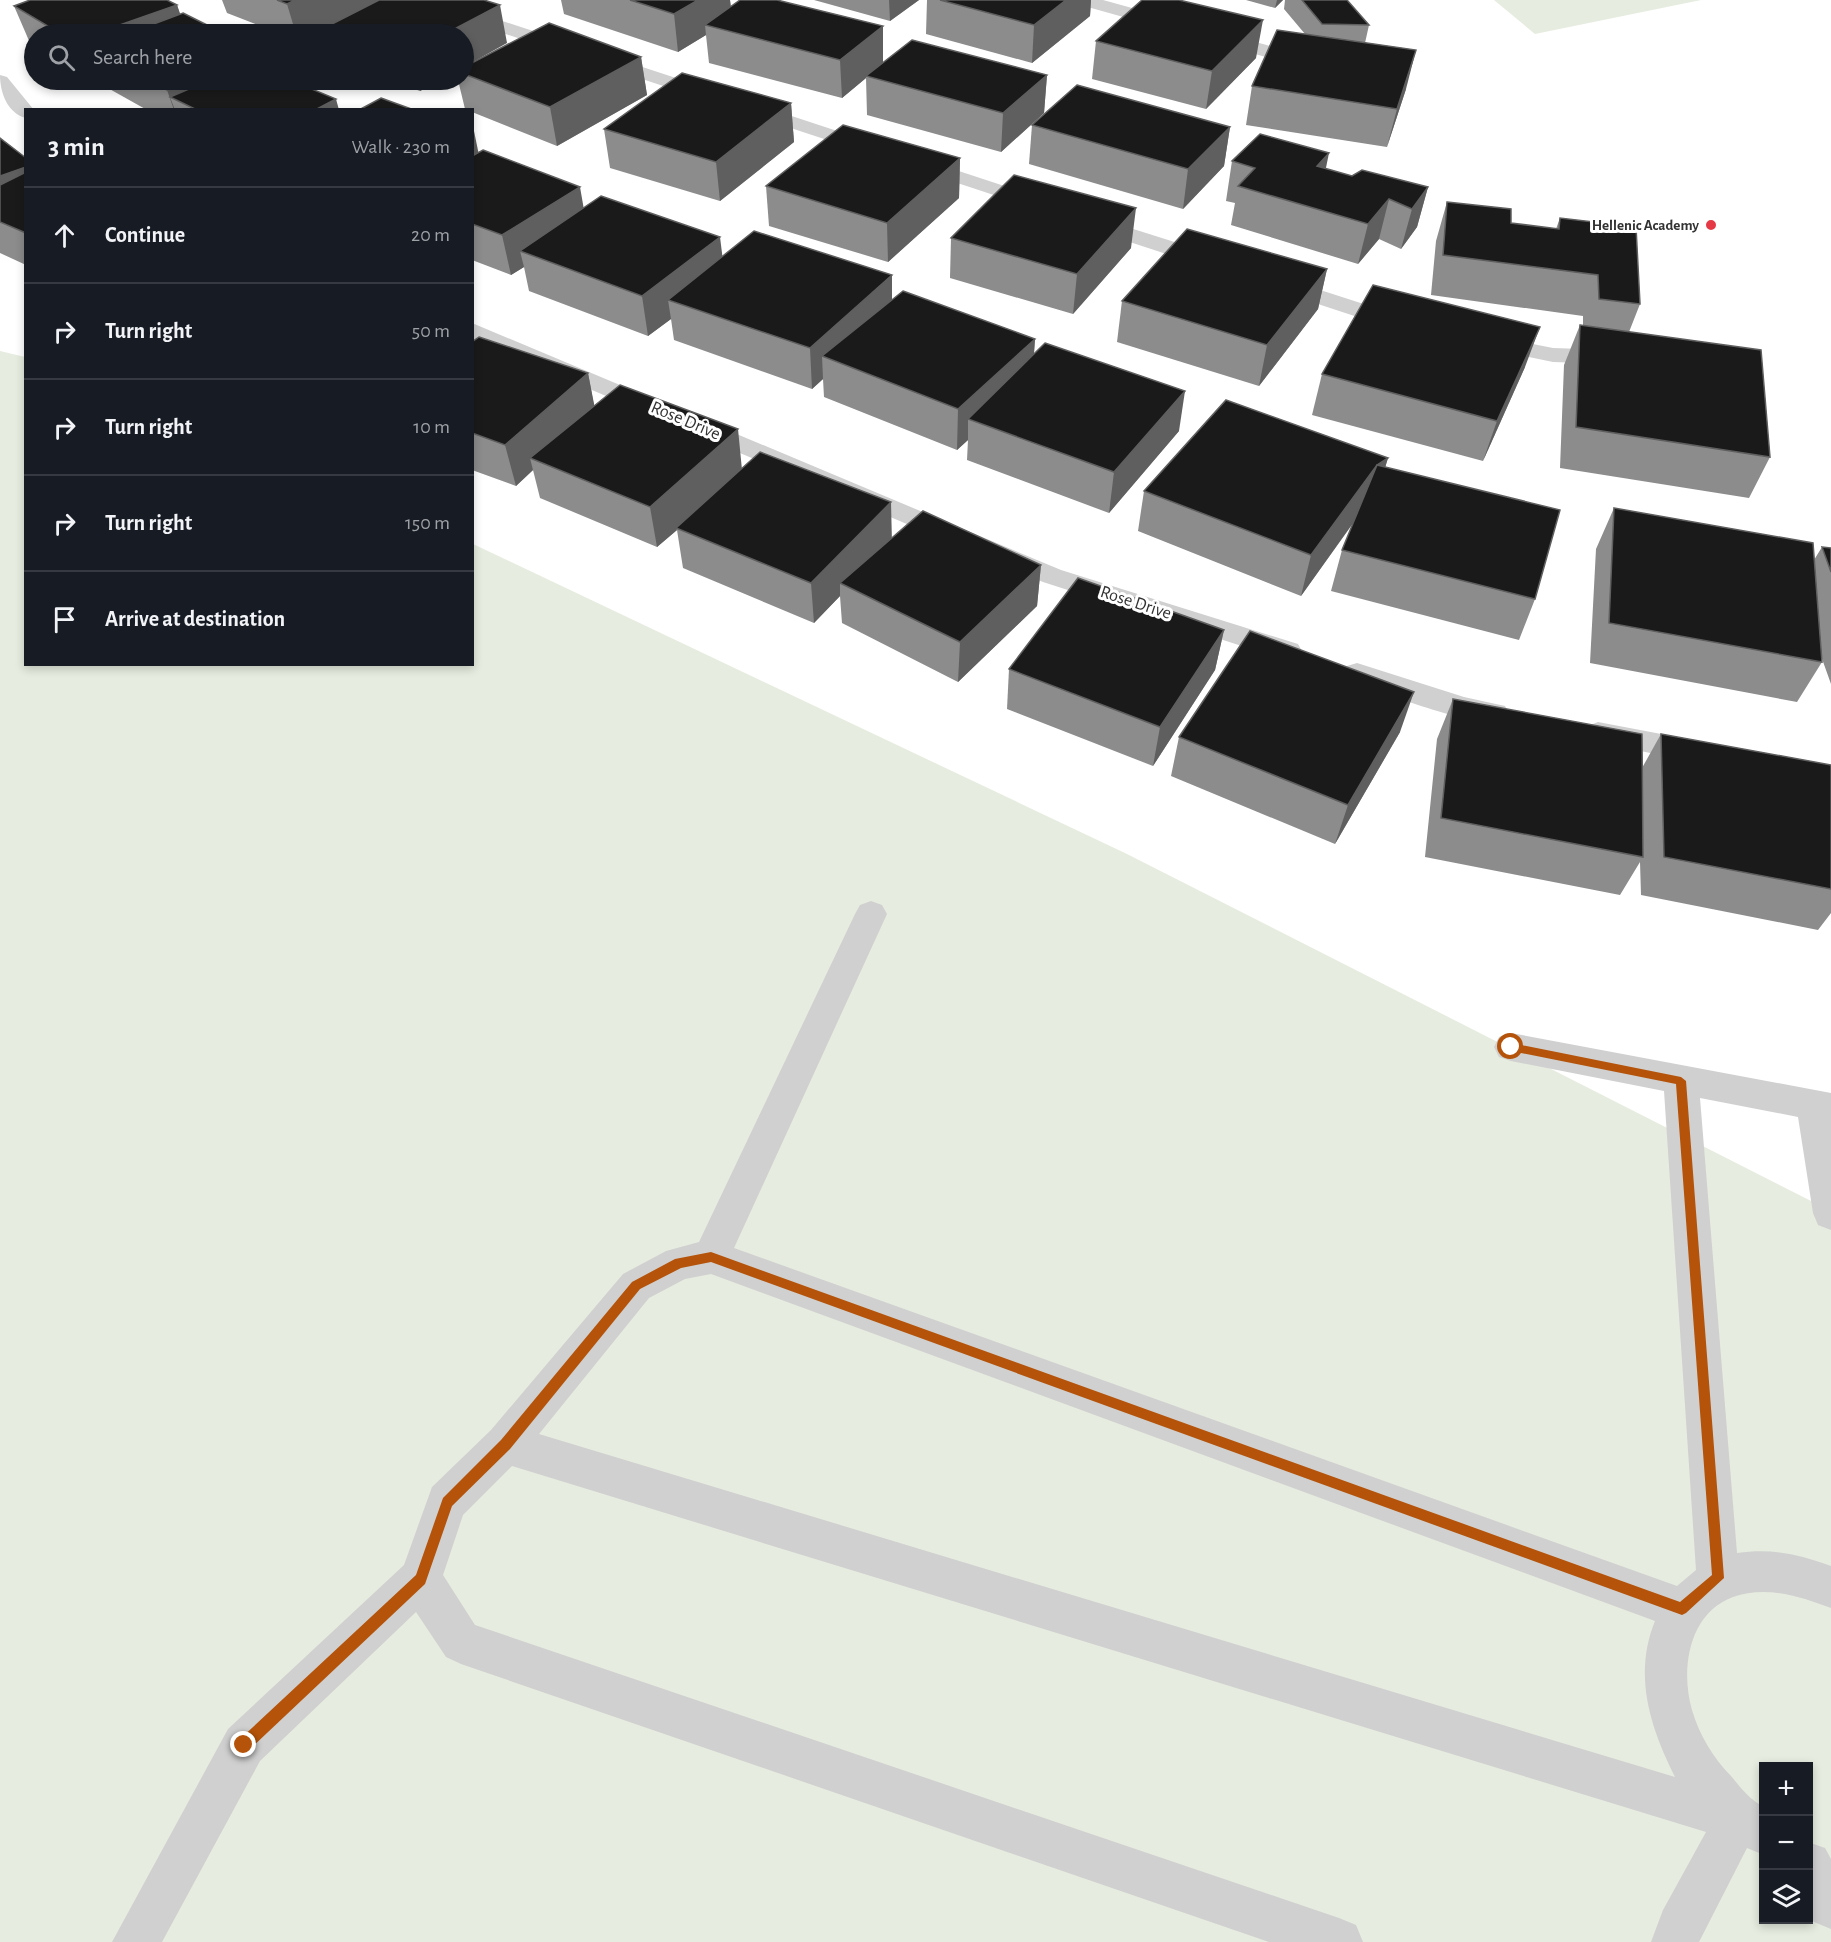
<!DOCTYPE html>
<meta charset="utf-8">
<style>
:root{--surface:#171b24;--page:#242831;--text:#f1f3f6;--muted:#9ea1a6;--line:#363941}
body{margin:0;font-family:"Alegreya Sans",sans-serif;background:var(--page);color:var(--text)}
.controls{position:absolute;right:18px;bottom:18px;display:grid;overflow:hidden;border-radius:0px;box-shadow:0 3px 9px #0003}
.controls button{width:54px;height:54px;display:grid;place-items:center;padding:0;border:0;border-bottom:2px solid var(--line);background:var(--surface);color:var(--text);font:30px sans-serif}
.stop{position:absolute;width:18px;height:18px;margin:-14px;border:4px solid #b45309;border-radius:50%;background:#fff}
.stop.end{background:#b45309;border-color:#fff;box-shadow:0 2px 6px #0008}
.list{margin:0;padding:0;list-style:none}
h2{display:flex;justify-content:space-between;align-items:center;height:78px;margin:0;padding:0 24px;font-size:26px}
h2 small{font-size:20px;font-weight:400;color:var(--muted)}
.list li{display:grid;grid-template-columns:39px 1fr auto;gap:18px;align-items:center;box-sizing:border-box;height:96px;padding:0 24px;border-top:2px solid var(--line)}
.list b{display:block;font-size:22px;white-space:nowrap}
.list em{font-size:20px;font-style:normal;color:var(--muted)}
.icon{flex:none;width:33px;height:33px;fill:none;stroke:currentColor;stroke-width:2;stroke-linecap:round;stroke-linejoin:round}
.map{position:relative;flex:none;width:1831px;height:1942px;overflow:hidden}
.search{position:absolute;background:var(--surface);box-shadow:0 3px 9px #0003;left:24px;top:24px;width:450px;height:66px;display:flex;align-items:center;gap:15px;box-sizing:border-box;padding:0 21px;border-radius:33px;color:var(--muted);font-size:22px}
.panel{position:absolute;background:var(--surface);box-shadow:0 3px 9px #0003;left:24px;top:108px;width:450px;height:558px;border-radius:0px}
.map>svg:first-child{display:block}
</style>
<div class="map">
<svg width="1831" height="1942" viewBox="0 0 1831 1942">
<rect width="100%" height="100%" fill="#fff"/>
<!-- green -->
<g fill="#e6ecdf" fill-rule="evenodd">
<polygon points="1494,0 1701,0 1535,34"/>
<path d="M0 351 25 357 26 664H472L473 544 1127 854 1819 1205 1831 1203V1942H0ZM1764 1766H1808V1920H1764Z"/>
</g>
<g fill="none" stroke-linecap="round" stroke-linejoin="round">
<!-- lane -->
<g fill="#d0d0d0" fill-rule="evenodd">
<polygon points="428,0 451,0 475,12 1047,200 1051,204 1047,208 1033,208 463,20"/>
<polygon points="1074,0 1103,0 1299,54 1320,56 1322,60 1313,66 1298,66 1077,4"/>
<path d="M0 75 7 77 34 110H26V118C7 113 0 92 0 75Z"/>
<polygon points="1089,215 1222,257 1225,262 1222,267 1206,267 1081,226 1078,221 1081,216"/>
<polygon points="1277,276 1410,319 1413,324 1410,329 1394,329 1269,288 1266,283 1269,278"/>
<polygon points="472,323 1061,570 1298,644 1302,651 1298,658 1288,661 1043,582 472,339"/>
<polygon points="1488,335 1553,348 1612,350 1620,352 1624,357 1620,362 1612,364 1553,362 1480,347 1476,342 1480,337"/>
<path d="M1357 663 1464 697 1505 706 1509 713 1505 720C1473 730 1382 691 1347 680L1343 673 1347 666Z"/>
<polygon points="1598,722 1698,741 1708,744 1713,752 1708,760 1698,763 1588,740 1583,733 1588,726"/>
<path d="M871 901 882 905 887 914 734 1248 1677 1586 1696 1570 1664 1091 1511 1061 1499 1057 1494 1047 1499 1037 1511 1033 1831 1093V1230L1818 1225 1813 1213 1798 1117 1700 1098 1737 1553C1772 1548 1798 1554 1831 1566V1608C1801 1597 1766 1585 1733 1597 1689 1613 1680 1669 1692 1710 1699 1734 1713 1758 1731 1776 1741 1788 1750 1800 1764 1807V1855L1747 1848 1699 1942H1651L1663 1910 1706 1832 512 1466 463 1515 443 1575 475 1625 1339 1918 1356 1925 1363 1942H1269L461 1664 446 1657 416 1612 260 1761 162 1942H112L228 1729 404 1565 432 1487 491 1430 623 1274 666 1251 699 1242 855 914 860 905ZM711 1274 1655 1621C1633 1675 1650 1727 1675 1777L539 1434 649 1298 685 1279Z"/>
<polygon points="1808,1842 1825,1848 1831,1859 1831,1929 1814,1922 1808,1912"/>
</g>
</g>
<!-- wall -->
<g fill="#8c8c8c">
<polygon points="222,0 484,0 507,43 357,34 332,34 330,26 312,34 281,34 227,13"/>
<polygon points="561,0 730,0 731,7 883,26 883,62 1047,75 1044,113 1001,152 867,115 866,78 842,98 709,63 706,35 678,52 564,14"/>
<polygon points="814,0 919,0 890,21"/>
<polygon points="927,0 1091,0 1090,16 1032,63 926,34"/>
<polygon points="1246,0 1283,0 1275,8"/>
<polygon points="1285,0 1347,0 1369,25 1365,43 1406,89 1387,147 1246,125 1252,86 1305,34 1284,9"/>
<polygon points="177,5 180,14 225,34 34,34 34,46 30,43 14,6"/>
<polygon points="1096,41 1256,58 1206,109 1092,79"/>
<polygon points="641,57 647,95 557,146 472,112 472,110 465,109 458,80 464,80 464,67"/>
<polygon points="103,80 290,80 338,110 147,110 106,87"/>
<polygon points="388,80 441,80 420,91"/>
<polygon points="791,103 794,142 720,201 610,168 604,129"/>
<polygon points="1032,125 1230,127 1224,166 1183,209 1029,164"/>
<polygon points="472,131 478,153 583,208 722,256 892,299 1035,339 1034,354 1179,431 1109,513 967,460 968,440 957,450 824,397 823,379 812,389 674,340 671,319 648,336 529,291 524,267 511,275 472,260"/>
<polygon points="0,138 26,158 26,265 0,253"/>
<polygon points="960,158 959,198 888,262 769,226 766,186"/>
<polygon points="1232,161 1326,169 1352,176 1428,187 1417,227 1401,249 1379,239 1358,264 1231,225 1235,203 1226,201"/>
<polygon points="1447,202 1511,223 1556,229 1560,218 1640,304 1629,332 1770,457 1749,498 1560,468 1564,365 1580,325 1583,325 1583,316 1431,295 1436,241"/>
<polygon points="951,238 1131,248 1073,314 950,278"/>
<polygon points="1327,269 1318,309 1259,386 1117,342 1122,301"/>
<polygon points="472,342 588,373 594,406 742,468 892,538 1041,565 1037,606 958,682 842,623 840,596 814,623 683,568 677,530 657,547 540,498 533,470 516,486 472,470"/>
<polygon points="1525,367 1483,461 1312,415 1322,374"/>
<polygon points="1388,458 1385,467 1535,599 1519,640 1331,591 1342,550 1354,522 1301,596 1138,531 1144,491"/>
<polygon points="1614,508 1814,560 1822,547 1831,548 1831,684 1821,656 1822,662 1797,702 1590,663 1596,549"/>
<polygon points="1224,630 1215,670 1153,766 1007,709 1009,669"/>
<polygon points="1453,699 1642,768 1661,734 1831,765 1831,913 1818,930 1641,895 1640,862 1620,895 1425,857 1437,739"/>
<polygon points="1400,732 1335,844 1171,776 1179,737"/>
</g>
<!-- shaded-wall -->
<g fill="#5f5f5f">
<polygon points="295,0 384,0 312,34 296,34 287,4"/>
<polygon points="698,0 730,0 732,20 705,25 706,35 678,52 674,14"/>
<polygon points="889,0 919,0 890,21"/>
<polygon points="1066,0 1091,0 1090,16 1032,63 1034,25"/>
<polygon points="1277,0 1283,0 1275,8"/>
<polygon points="177,5 187,34 94,34"/>
<polygon points="500,5 507,43 464,67 464,34 445,34"/>
<polygon points="1263,20 1256,58 1206,109 1212,71"/>
<polygon points="883,26 883,64 866,76 866,78 842,98 840,60"/>
<polygon points="1416,50 1406,89 1387,147 1397,109"/>
<polygon points="641,57 647,95 557,146 550,107"/>
<polygon points="1047,75 1044,113 1001,152 1003,113"/>
<polygon points="192,80 269,80 170,97 175,110 174,110 167,90"/>
<polygon points="418,80 441,80 420,91"/>
<polygon points="336,99 339,110 315,110"/>
<polygon points="791,103 794,142 720,201 716,162"/>
<polygon points="1230,127 1224,166 1183,209 1188,169"/>
<polygon points="474,131 482,170 472,176 472,132"/>
<polygon points="1329,153 1321,192 1317,166"/>
<polygon points="960,158 959,198 888,262 887,223"/>
<polygon points="26,167 26,198 0,208 0,176"/>
<polygon points="580,187 587,227 520,251 524,267 511,275 502,235"/>
<polygon points="1428,187 1417,227 1401,249 1412,209"/>
<polygon points="1389,199 1379,239 1358,264 1368,224"/>
<polygon points="1136,208 1131,248 1073,314 1077,274"/>
<polygon points="720,237 725,277 668,300 671,319 648,336 642,296"/>
<polygon points="1327,269 1318,309 1259,386 1267,345"/>
<polygon points="892,275 892,315 822,356 823,379 812,389 810,348"/>
<polygon points="1540,327 1525,367 1483,461 1497,421"/>
<polygon points="1035,339 1032,379 968,419 968,440 957,450 958,409"/>
<polygon points="588,373 596,414 530,458 533,470 516,486 505,445"/>
<polygon points="1185,391 1179,431 1109,513 1114,472"/>
<polygon points="738,429 742,470 676,528 677,530 657,547 650,507"/>
<polygon points="1388,458 1376,498 1365,506 1301,596 1311,555 1377,465"/>
<polygon points="891,502 892,543 840,583 840,596 814,623 811,583"/>
<polygon points="1041,565 1037,606 958,682 960,642"/>
<polygon points="1224,630 1215,670 1153,766 1160,727"/>
<polygon points="1414,692 1400,732 1335,844 1348,805"/>
</g>
<!-- building -->
<g fill="#1a1a1a" stroke="#5f5f5f" stroke-width="1.5">
<polygon points="30,0 167,0 177,5 94,34 61,34 14,6"/>
<polygon points="277,0 295,0 287,4"/>
<polygon points="379,0 484,0 500,5 445,34 357,34 330,25"/>
<polygon points="630,0 698,0 674,14"/>
<polygon points="740,0 777,0 883,26 840,60 705,25"/>
<polygon points="940,0 1066,0 1034,25"/>
<polygon points="1142,0 1179,0 1263,20 1212,71 1096,41"/>
<polygon points="1302,0 1347,0 1369,25 1322,24"/>
<polygon points="183,13 225,34 127,34"/>
<polygon points="549,23 641,57 550,107 464,74 464,67"/>
<polygon points="1277,30 1416,50 1397,109 1252,86"/>
<polygon points="912,40 1047,75 1003,113 866,76"/>
<polygon points="682,73 791,103 716,162 604,129"/>
<polygon points="147,80 192,80 167,90"/>
<polygon points="210,80 290,80 336,99 315,110 197,110 170,97"/>
<polygon points="1077,85 1230,127 1188,169 1032,125"/>
<polygon points="381,98 414,110 359,110"/>
<polygon points="843,125 960,158 887,223 766,186"/>
<polygon points="1260,134 1329,153 1317,166 1352,176 1362,170 1428,187 1412,209 1389,199 1368,224 1238,186 1255,168 1232,161"/>
<polygon points="0,138 26,158 26,167 0,176"/>
<polygon points="483,150 580,187 502,235 472,224 472,156"/>
<polygon points="26,172 26,233 0,222 0,185"/>
<polygon points="1014,175 1136,208 1077,274 951,238"/>
<polygon points="601,196 720,237 642,296 520,251"/>
<polygon points="1447,202 1511,209 1511,223 1559,229 1560,218 1636,227 1640,304 1599,299 1598,275 1443,255"/>
<polygon points="1187,229 1327,269 1267,345 1122,301"/>
<polygon points="754,231 892,275 810,348 668,300"/>
<polygon points="1373,285 1540,327 1497,421 1322,374"/>
<polygon points="903,291 1035,339 958,409 822,356"/>
<polygon points="1580,325 1761,350 1770,457 1576,427"/>
<polygon points="479,337 588,373 505,445 472,433 472,342"/>
<polygon points="1045,343 1185,391 1114,472 968,419"/>
<polygon points="620,385 738,429 650,507 530,458"/>
<polygon points="1226,400 1388,458 1377,465 1311,555 1144,491"/>
<polygon points="760,452 891,502 811,583 676,528"/>
<polygon points="1377,465 1560,510 1535,599 1342,550"/>
<polygon points="1614,508 1813,543 1822,662 1609,623"/>
<polygon points="923,511 1041,565 960,642 840,583"/>
<polygon points="1822,547 1831,548 1831,572"/>
<polygon points="1078,578 1224,630 1160,727 1009,669"/>
<polygon points="1250,631 1414,692 1348,805 1179,737"/>
<polygon points="1453,699 1642,734 1643,857 1441,818"/>
<polygon points="1661,734 1831,765 1831,889 1664,857"/>
</g>
<!-- route -->
<polygon fill="#b45309" points="1511,1043 1681,1077 1686,1081 1724,1578 1686,1613 1682,1615 711,1262 681,1268 640,1289 510,1449 452,1506 425,1584 249,1750 239,1750 239,1740 416,1575 443,1498 501,1440 632,1282 675,1259 711,1252 1680,1602 1712,1575 1676,1084 1511,1051 1506,1047"/>
<!-- markers -->
<circle fill="#e63946" stroke="#fff" stroke-width="2" cx="1711" cy="225" r="6"/>
<g text-anchor="middle" stroke-width="6" stroke-linejoin="round" paint-order="stroke">
<!-- far-poi labels -->
<g font-size="15" font-weight="bold" fill="#333" stroke="#fff" text-anchor="end">
<text x="1699" y="230">Hellenic Academy</text>
</g>
<!-- street labels -->
<g font-size="18" fill="#333" stroke="#fff">
<text transform="translate(686 420) rotate(23)" y="6">Rose Drive</text>
<text transform="translate(1136 602) rotate(18)" y="6">Rose Drive</text>
</g>
</g>
</svg>
<div class="controls">
<button>+</button>
<button>−</button>
<button><svg class="icon" aria-label="layers" viewBox="0 0 24 24"><path d="M12 4l9 5-9 5-9-5zM3 14l9 5 9-5"/></svg></button>
</div>
<div class="stop" style="left:1511px;top:1047px"></div>
<div class="stop end" style="left:244px;top:1745px"></div>
<div class="search"><svg class="icon" aria-label="search" viewBox="0 0 24 24"><circle cx="10" cy="10" r="6"/><path d="M15 15l6 6"/></svg>Search here</div>
<section class="panel">
<h2>3 min<small>Walk · 230 m</small></h2>
<ul class="list">
<li><svg class="icon" aria-label="ahead" viewBox="0 0 24 24"><path d="M12 20V5M6 11l6-6 6 6"/></svg><div><b>Continue</b></div><em>20 m</em></li>
<li><svg class="icon" aria-label="right" viewBox="0 0 24 24"><path d="M7 20v-9h11M14 6l5 5-5 5"/></svg><div><b>Turn right</b></div><em>50 m</em></li>
<li><svg class="icon" aria-label="right" viewBox="0 0 24 24"><path d="M7 20v-9h11M14 6l5 5-5 5"/></svg><div><b>Turn right</b></div><em>10 m</em></li>
<li><svg class="icon" aria-label="right" viewBox="0 0 24 24"><path d="M7 20v-9h11M14 6l5 5-5 5"/></svg><div><b>Turn right</b></div><em>150 m</em></li>
<li><svg class="icon" aria-label="arrive" viewBox="0 0 24 24"><path d="M6 21V4h12l-3 4 3 4H6"/></svg><div><b>Arrive at destination</b></div></li>
</ul>
</section>
</div>
